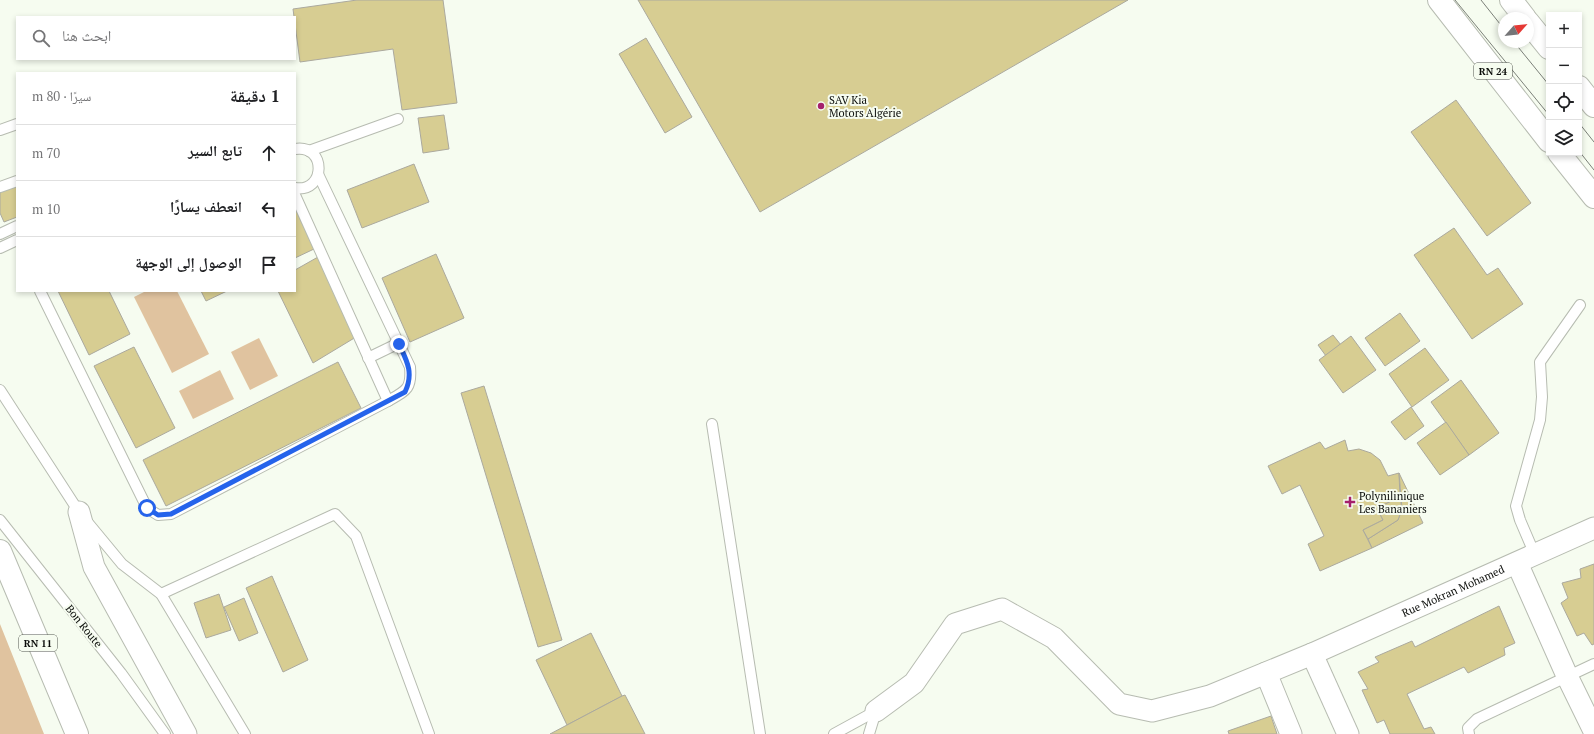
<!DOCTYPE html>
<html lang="ar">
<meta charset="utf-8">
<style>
:root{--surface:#fff;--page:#f2f2f2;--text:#202124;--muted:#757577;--line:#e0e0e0}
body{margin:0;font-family:"PT Serif","Noto Naskh Arabic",serif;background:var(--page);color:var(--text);direction:rtl}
.controls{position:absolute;right:12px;top:12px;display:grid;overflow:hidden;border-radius:0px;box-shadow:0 2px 6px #0003}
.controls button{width:36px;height:36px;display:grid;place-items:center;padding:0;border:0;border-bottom:1px solid var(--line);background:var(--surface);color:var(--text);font:20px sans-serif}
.compass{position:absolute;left:1498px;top:12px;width:36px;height:36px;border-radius:50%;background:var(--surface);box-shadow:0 2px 6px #0003;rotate:63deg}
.stop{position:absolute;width:12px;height:12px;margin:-9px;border:3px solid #2563eb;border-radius:50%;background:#fff}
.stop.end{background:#2563eb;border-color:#fff;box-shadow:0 1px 4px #0008}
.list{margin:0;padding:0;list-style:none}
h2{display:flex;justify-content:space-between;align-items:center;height:52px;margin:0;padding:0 16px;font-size:17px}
h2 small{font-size:13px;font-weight:400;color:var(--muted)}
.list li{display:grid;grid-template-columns:26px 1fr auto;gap:12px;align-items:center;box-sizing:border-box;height:56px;padding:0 16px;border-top:1px solid var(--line)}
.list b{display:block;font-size:15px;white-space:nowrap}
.list em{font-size:13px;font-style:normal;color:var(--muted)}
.icon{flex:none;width:22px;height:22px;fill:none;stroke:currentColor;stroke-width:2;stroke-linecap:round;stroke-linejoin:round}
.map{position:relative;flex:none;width:1594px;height:734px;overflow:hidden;direction:ltr}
.search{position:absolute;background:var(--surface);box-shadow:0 2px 6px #0003;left:16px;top:16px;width:280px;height:44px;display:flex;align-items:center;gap:10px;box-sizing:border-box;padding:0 14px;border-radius:0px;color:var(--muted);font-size:15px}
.panel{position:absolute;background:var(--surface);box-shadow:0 2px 6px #0003;left:16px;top:72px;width:280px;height:220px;border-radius:0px;direction:rtl}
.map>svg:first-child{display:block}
</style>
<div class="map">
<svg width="1594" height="734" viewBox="0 0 1594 734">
<rect width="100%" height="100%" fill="#f6fcf0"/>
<!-- green -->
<g fill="#e0c39f">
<polygon points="146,291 177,291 209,354 172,373 134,297"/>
<polygon points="259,338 278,376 250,390 231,352"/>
<polygon points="220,370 234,399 193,419 179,391"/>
<polygon points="0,624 44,734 0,734"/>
</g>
<!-- building -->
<g fill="#d7cd92" stroke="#aba99e">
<polygon points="357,0 443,0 457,103 402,110 393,49 300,62 293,9"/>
<polygon points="638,0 1128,0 760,212"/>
<polygon points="646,38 692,117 665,133 619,54"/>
<polygon points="1456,100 1531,203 1487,236 1411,132"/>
<polygon points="444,115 449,149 423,153 418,118"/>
<polygon points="414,164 429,202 362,228 347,190"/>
<polygon points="17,182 17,217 4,222 0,213 0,190"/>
<polygon points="295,208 314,249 295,258"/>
<polygon points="1454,228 1487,275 1498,268 1523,304 1472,339 1414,255"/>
<polygon points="436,254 464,318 410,342 382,278"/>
<polygon points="318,257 356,337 313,363 278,291 295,291 295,270"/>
<polygon points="58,291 109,291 130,334 89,355"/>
<polygon points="201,291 227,291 206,301"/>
<polygon points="1400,313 1420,341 1385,366 1365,338"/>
<polygon points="1333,335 1341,345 1326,356 1318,345"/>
<polygon points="1351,336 1376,370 1343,393 1319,360"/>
<polygon points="134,347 175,428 136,448 94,366"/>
<polygon points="1425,348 1449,380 1412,407 1389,374"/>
<polygon points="338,362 361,408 166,506 143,460"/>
<polygon points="1461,380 1499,433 1469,455 1431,402"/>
<polygon points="484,386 562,640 538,647 461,393"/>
<polygon points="1411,407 1424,426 1405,440 1391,422"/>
<polygon points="1446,422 1469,455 1440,475 1417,443"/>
<polygon points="1345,440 1348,451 1359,449 1371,453 1380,460 1388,476 1399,473 1400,497 1377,508 1383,520 1363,530 1372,548 1320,571 1308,544 1324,536 1300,485 1282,494 1268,466 1320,442 1325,449"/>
<polygon points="1399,473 1423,523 1372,548 1368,539 1398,520 1402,509"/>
<polygon points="1400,497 1402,509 1398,520 1368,539 1363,530 1383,520 1377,508"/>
<polygon points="1594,564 1594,644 1592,645 1584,633 1577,636 1561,603 1568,598 1562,583 1581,578 1580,569"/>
<polygon points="272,576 308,660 283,672 246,588"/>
<polygon points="219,594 231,630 206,638 194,603"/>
<polygon points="244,598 258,633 239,641 224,607"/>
<polygon points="1499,606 1515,643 1504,648 1505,655 1468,673 1464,667 1407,694 1424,729 1431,727 1435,734 1390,734 1384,720 1377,723 1362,690 1368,689 1358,672 1379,662 1375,657 1412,641 1415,647"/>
<polygon points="591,633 622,696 567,725 536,660"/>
<polygon points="625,695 645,734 550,734 622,696"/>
<polygon points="1271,716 1277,734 1229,734 1228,731"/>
</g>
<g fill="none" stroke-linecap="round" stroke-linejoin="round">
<defs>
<g id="service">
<polyline points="0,130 17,124"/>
<path d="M295 149C327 144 326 193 295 188"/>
<polyline points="309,151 398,119"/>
<polyline points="0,187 17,181"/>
<polyline points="295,195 388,401"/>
<polyline points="0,234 17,226"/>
<polyline points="0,248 17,240"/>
<path d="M40 291 147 508 158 515 171 514 388 401C406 391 412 389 410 367L318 174"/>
<polyline points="368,358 399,343"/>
<polyline points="0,390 79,512 122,564 161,594 245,734"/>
<polyline points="712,424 760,734"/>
<polyline points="0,520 121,673 165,734"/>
<polyline points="1535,555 1520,520 1516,506 1540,420 1542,397 1540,362 1580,305"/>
<polyline points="161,594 335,514 356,536 429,734"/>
<polyline points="834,734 876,711"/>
<polyline points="869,734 876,711"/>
<polyline points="1469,734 1468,728 1477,719 1594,664"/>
</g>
<g id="minor">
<polyline points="79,512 94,567 186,734"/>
<polyline points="1517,563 1568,678 1594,731"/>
<polyline points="1312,654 1348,734"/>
<polyline points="1266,673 1291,734"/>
<path id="s1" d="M876 711 914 683 955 624 1002 609 1054 638 1119 704 1152 711 1210 696 1312 654 1594 528"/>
</g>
<g id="primary">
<polyline points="1439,0 1549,141"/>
<polyline points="1511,0 1525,18"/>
<polyline points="1528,22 1549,48"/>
<polyline points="1579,87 1594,106"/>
<polyline points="1559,153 1594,197"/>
</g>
<polyline id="motorway" points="0,551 77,734"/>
</defs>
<!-- service casing -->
<use href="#service" stroke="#b7bcb1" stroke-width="12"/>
<!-- minor casing -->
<use href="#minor" stroke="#b7bcb1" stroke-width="23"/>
<!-- primary casing -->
<use href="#primary" stroke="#b7bcb1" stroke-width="24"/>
<!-- motorway casing -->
<use href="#motorway" stroke="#b7bcb1" stroke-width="24"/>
<!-- service -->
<use href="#service" stroke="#fff" stroke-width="10"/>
<!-- minor -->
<use href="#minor" stroke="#fff" stroke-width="21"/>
<!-- primary -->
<use href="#primary" stroke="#fff" stroke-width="22"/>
<!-- motorway -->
<use href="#motorway" stroke="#fff" stroke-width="22"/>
<!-- tram -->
<g stroke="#7c8079" stroke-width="1">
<polyline points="1455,0 1549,115"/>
<polyline points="1481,0 1504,29"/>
<polyline points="1514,42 1549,85"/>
<polyline points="1579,123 1594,142"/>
<polyline points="1579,151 1594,170"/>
</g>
</g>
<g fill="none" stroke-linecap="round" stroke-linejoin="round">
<!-- route -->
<path stroke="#2563eb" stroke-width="5" d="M147 508 158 515 171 514 405 392C414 373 407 361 399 344"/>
</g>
<!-- markers -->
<g fill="#a5206c" stroke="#f6fcf0" stroke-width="1.5">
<circle cx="821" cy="106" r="4"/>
<path d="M1348 496h4v4h4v4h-4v4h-4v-4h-4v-4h4z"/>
</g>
<g text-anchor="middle" stroke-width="4" stroke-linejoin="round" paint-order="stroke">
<!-- shield labels -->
<g fill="#f6fcf0" stroke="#51544e" stroke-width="1">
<rect x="1474" y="63" width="38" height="16" rx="3"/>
<rect x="19" y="635" width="38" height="16" rx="3"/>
</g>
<g font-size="10" font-weight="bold" fill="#0a0c09">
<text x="1493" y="75">RN 24</text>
<text x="38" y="647">RN 11</text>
</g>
<!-- poi labels -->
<g font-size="11" fill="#0a0c09" stroke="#f6fcf0" text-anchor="start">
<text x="829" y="104">SAV Kia<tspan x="829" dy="13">Motors Algérie</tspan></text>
<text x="1359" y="500">Polynilinique<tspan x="1359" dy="13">Les Bananiers</tspan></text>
</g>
<!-- street labels -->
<g font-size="11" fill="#0a0c09" stroke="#f6fcf0">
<text dy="4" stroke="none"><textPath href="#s1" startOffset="679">Rue Mokran Mohamed</textPath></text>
<text transform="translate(84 626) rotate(51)" y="4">Bon Route</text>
</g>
</g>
</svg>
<div class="controls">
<button>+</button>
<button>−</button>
<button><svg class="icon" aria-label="locate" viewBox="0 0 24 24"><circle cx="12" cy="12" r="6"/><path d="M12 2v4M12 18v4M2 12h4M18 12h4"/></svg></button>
<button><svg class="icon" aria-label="layers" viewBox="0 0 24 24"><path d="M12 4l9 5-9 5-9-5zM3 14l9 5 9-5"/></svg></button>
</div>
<svg class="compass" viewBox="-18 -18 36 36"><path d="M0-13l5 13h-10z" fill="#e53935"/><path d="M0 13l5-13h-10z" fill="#757577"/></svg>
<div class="stop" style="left:147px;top:508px"></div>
<div class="stop end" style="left:399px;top:344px"></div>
<div class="search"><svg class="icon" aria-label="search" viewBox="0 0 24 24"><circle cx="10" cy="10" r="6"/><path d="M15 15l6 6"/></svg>ابحث هنا</div>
<section class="panel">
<h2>1 دقيقة<small>سيرًا · 80 m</small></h2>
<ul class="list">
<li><svg class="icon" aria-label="ahead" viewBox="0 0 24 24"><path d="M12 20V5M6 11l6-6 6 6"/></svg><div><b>تابع السير</b></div><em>70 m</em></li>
<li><svg class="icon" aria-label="left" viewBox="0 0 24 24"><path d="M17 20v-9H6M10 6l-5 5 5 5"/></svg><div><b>انعطف يسارًا</b></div><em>10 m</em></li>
<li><svg class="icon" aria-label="arrive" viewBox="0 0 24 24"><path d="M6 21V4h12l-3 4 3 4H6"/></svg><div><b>الوصول إلى الوجهة</b></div></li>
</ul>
</section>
</div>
